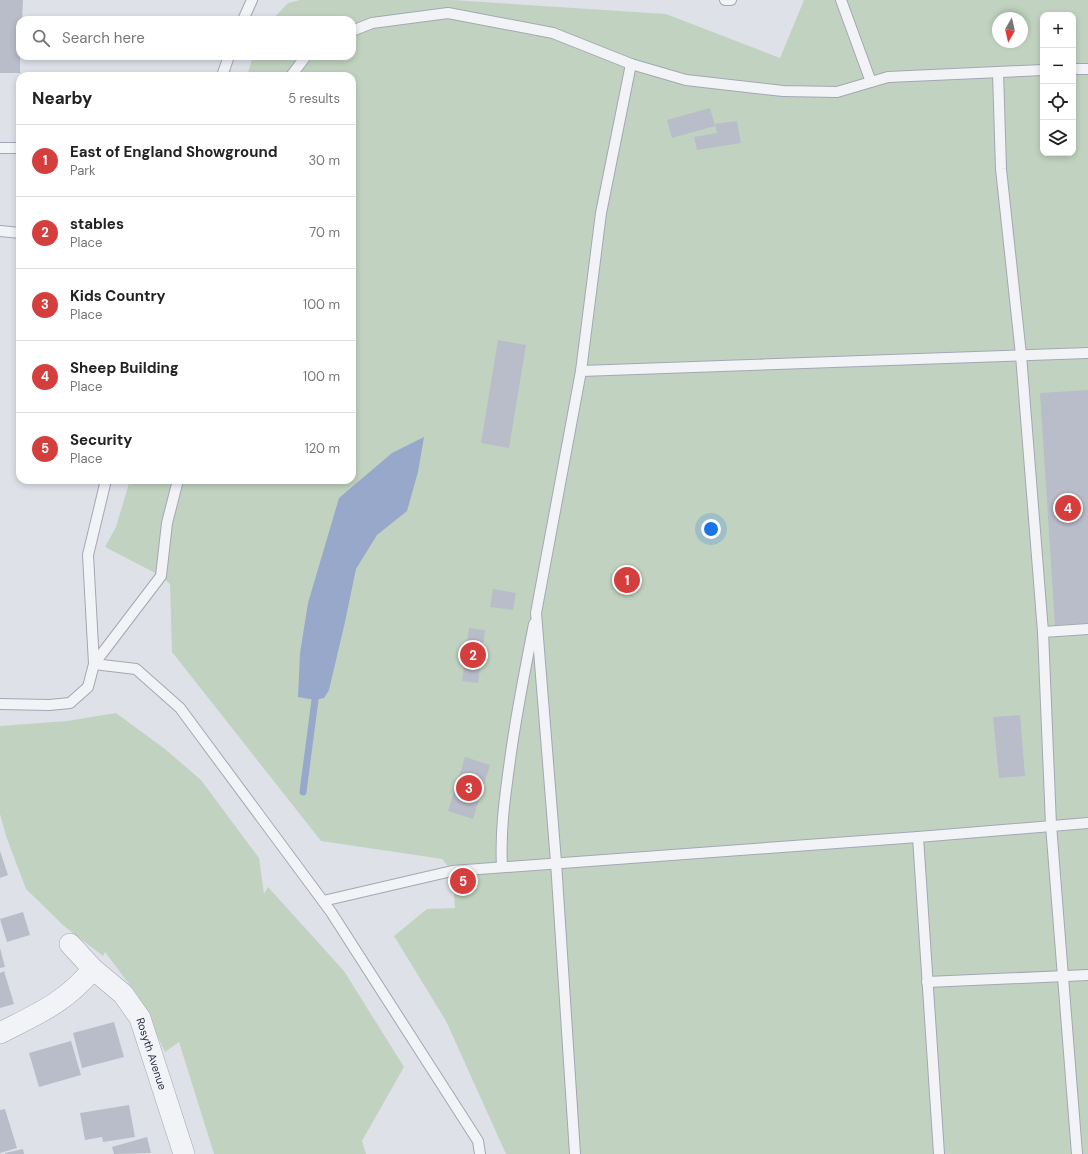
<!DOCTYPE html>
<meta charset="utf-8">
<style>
:root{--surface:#fff;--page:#f2f2f2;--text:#222;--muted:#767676;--line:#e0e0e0;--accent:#d43f3e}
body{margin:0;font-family:"DM Sans",sans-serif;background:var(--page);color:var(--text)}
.controls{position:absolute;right:12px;top:12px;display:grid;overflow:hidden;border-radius:8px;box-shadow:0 2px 6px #0003}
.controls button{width:36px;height:36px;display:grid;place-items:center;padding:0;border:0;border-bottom:1px solid var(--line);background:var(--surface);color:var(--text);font:20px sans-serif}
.compass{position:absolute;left:992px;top:12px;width:36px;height:36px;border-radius:50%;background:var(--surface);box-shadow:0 2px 6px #0003;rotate:188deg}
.you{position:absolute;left:711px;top:529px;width:14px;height:14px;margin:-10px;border:3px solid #fff;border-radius:50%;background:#1a73e8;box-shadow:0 0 0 6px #1a73e833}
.badge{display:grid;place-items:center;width:26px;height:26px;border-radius:50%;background:var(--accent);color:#fff;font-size:13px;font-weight:700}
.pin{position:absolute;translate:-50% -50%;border:2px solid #fff;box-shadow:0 1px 4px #0006}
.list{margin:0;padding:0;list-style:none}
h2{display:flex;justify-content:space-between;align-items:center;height:52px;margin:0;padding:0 16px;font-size:17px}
h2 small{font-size:13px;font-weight:400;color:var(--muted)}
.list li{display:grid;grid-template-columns:26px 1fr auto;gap:12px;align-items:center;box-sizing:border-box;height:72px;padding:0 16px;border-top:1px solid var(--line)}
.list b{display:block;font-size:15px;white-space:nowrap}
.list p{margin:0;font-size:13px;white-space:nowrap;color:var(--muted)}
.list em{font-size:13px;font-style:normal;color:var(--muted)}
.icon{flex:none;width:22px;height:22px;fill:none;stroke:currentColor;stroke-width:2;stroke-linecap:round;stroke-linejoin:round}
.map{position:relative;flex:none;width:1088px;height:1154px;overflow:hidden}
.search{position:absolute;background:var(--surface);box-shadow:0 2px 6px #0003;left:16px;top:16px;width:340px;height:44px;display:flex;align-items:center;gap:10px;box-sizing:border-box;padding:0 14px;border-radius:12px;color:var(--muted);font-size:15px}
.panel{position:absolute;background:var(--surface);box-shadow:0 2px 6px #0003;left:16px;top:72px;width:340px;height:412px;border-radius:12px}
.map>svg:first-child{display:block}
</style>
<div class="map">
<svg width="1088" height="1154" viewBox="0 0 1088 1154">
<rect width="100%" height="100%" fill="#dfe1e9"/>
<!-- green -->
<g fill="#c1d3c0" fill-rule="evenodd">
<path d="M300 0H452L666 14 780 58 804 0H1088V1154H506L446 1021 394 936 427 909 455 908 452 871 442 859 321 841 172 652 170 584 161 576 105 547 116 527 130 480H352V76H247L253 56H352V20H272L288 3ZM1043 15H1073V153H1043ZM998 18H1022V42H998Z"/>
<polygon points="116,713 165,749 201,780 259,858 264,894 268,887 344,971 404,1067 362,1141 366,1154 214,1154 179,1042 165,1052 138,996 105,952 103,956 64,926 26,889 6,836 0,814 0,726 67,721"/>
</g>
<!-- water -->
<polygon fill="#98a8cb" points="424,437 418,472 407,511 377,535 356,569 345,622 329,690 324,698 315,700 298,697 300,653 308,603 339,498 392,453"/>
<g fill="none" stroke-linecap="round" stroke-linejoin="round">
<!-- stream -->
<polyline stroke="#98a8cb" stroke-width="7" points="303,792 316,692"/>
</g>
<!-- building -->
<g fill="#b9bcc9">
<polygon points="0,0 23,0 22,20 20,20 20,73 0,73"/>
<polygon points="710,108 715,126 672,138 667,120"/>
<polygon points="737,121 741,143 697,150 694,137 717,133 715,124"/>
<polygon points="498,340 526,345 509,448 481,443"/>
<polygon points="1088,390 1088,623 1055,625 1040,393"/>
<polygon points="493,589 516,593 513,610 490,607"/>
<polygon points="469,628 485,630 478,683 462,681"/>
<polygon points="1020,715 1025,776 999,778 993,717"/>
<polygon points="465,757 490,765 473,819 448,811"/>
<polygon points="0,851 8,875 0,878"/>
<polygon points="455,877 470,877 470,884 456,885"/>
<polygon points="23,912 30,935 7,942 0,919"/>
<polygon points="0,948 5,967 0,968"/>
<polygon points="4,971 14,1004 0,1008 0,973"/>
<polygon points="114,1022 124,1057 82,1068 73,1033"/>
<polygon points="71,1041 81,1075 39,1087 29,1053"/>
<polygon points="129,1105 135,1137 103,1142 102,1137 85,1140 80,1113"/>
<polygon points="5,1109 17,1148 0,1153 0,1110"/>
<polygon points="147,1137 151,1153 114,1154 112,1147"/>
<polygon points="23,1149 24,1154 5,1154 5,1153"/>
</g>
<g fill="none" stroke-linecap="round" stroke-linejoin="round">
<defs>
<g id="lane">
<polyline points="725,0 731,0"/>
<polyline points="841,0 871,82"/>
<polyline points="243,20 252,0"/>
<polyline points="352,31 372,23 448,13 553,33 631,64 686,80 783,91 837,92 888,77 1043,70"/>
<polyline points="1073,69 1088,69"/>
<polyline points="998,72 1001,169 1021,355 1043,632 1051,825 1077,1154"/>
<polyline points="222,76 229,56"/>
<polyline points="291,76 306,56"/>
<polyline points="0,148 20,148"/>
<polyline points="0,231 20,233"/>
<polyline points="581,371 1088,353"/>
<polyline points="106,480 88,555 94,664 136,669 180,708 331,912 478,1141 480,1154"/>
<polyline points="1043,632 1088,629"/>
<polyline points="0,704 49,705 70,703 88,687 94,664 161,576 167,523 178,480"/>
<path d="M502 867C500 831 505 796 510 760 516 714 525 670 534 624"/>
<polyline points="323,901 452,871 918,837"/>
<polyline points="927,982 1088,975"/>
<polyline points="575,1154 556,862 536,613 581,371 601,213 631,64"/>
<polyline points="939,1154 918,837 1088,823"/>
</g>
<g id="street">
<path id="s1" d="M70 944 93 969 123 994 140 1018 184 1154"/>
<path d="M0 1033C37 1014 65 1003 93 969"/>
</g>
</defs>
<!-- lane casing -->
<use href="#lane" stroke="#a4a7b3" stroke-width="12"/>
<!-- street casing -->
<use href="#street" stroke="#a4a7b3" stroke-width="22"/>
<!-- lane -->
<use href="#lane" stroke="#f2f3f7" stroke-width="10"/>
<!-- street -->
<use href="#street" stroke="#f2f3f7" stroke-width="21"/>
</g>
<g text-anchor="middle" stroke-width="3" stroke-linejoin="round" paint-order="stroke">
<!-- street labels -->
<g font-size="11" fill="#272c41" stroke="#eef0f6">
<text dy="4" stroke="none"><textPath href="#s1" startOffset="140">Rosyth Avenue</textPath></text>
</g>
</g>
</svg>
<div class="controls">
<button>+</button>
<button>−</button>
<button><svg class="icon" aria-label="locate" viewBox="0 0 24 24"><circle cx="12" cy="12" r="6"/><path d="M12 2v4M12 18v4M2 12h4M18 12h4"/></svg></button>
<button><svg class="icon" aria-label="layers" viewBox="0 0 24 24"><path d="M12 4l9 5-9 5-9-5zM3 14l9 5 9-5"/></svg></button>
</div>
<svg class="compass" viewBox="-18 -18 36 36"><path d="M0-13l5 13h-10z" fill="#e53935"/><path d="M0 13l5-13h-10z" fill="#767676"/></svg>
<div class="you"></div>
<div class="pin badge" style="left:627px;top:580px">1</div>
<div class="pin badge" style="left:473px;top:655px">2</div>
<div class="pin badge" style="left:469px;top:788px">3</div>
<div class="pin badge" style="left:1068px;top:508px">4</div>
<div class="pin badge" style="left:463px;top:881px">5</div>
<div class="search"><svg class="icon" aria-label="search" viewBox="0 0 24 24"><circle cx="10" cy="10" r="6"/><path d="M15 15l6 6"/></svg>Search here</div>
<section class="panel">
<h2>Nearby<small>5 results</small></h2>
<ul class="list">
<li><span class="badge">1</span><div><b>East of England Showground</b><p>Park</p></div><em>30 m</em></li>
<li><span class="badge">2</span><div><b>stables</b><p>Place</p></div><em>70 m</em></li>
<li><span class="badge">3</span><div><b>Kids Country</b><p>Place</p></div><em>100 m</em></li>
<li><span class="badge">4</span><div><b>Sheep Building</b><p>Place</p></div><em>100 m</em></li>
<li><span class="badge">5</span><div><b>Security</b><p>Place</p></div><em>120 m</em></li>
</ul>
</section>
</div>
